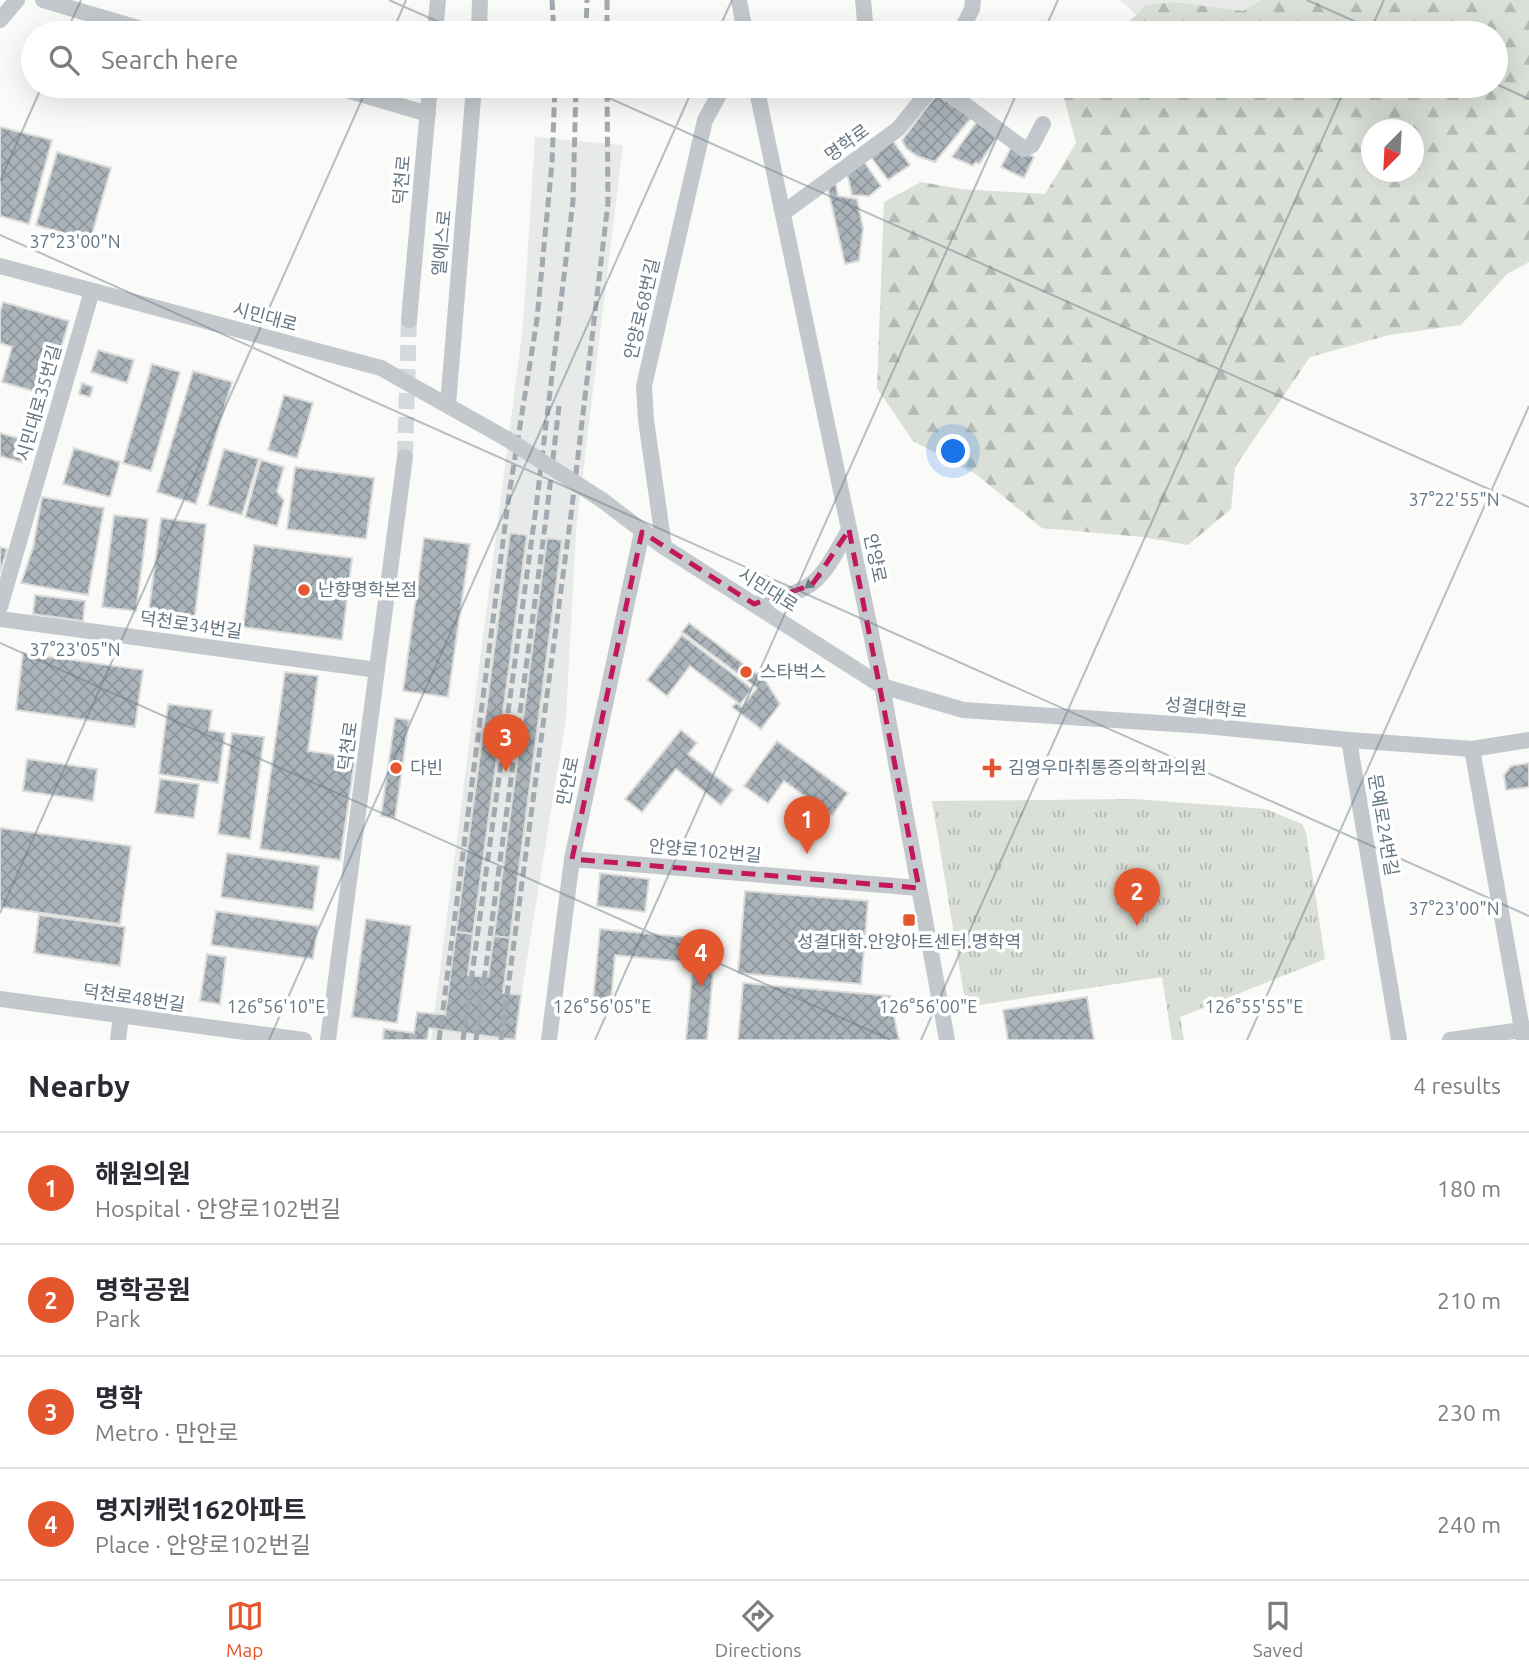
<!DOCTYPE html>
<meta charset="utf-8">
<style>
:root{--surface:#fff;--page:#f2f2f3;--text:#2b2b33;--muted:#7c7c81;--line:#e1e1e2;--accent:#e4572e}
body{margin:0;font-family:Ubuntu,"Noto Sans KR",sans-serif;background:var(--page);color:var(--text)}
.compass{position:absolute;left:1361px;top:119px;width:63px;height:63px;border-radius:50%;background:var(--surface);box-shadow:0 7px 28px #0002;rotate:204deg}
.you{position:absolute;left:954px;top:452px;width:24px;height:24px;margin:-18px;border:5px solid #fff;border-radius:50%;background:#1a73e8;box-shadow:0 0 0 10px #1a73e833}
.badge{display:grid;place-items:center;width:46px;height:46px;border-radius:50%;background:var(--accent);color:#fff;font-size:23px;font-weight:700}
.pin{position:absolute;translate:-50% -58px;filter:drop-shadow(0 2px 4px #0008)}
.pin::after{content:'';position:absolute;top:37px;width:24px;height:21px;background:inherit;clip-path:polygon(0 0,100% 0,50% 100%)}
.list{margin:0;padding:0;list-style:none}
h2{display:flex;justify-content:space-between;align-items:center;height:91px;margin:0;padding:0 28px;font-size:30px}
h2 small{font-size:23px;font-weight:400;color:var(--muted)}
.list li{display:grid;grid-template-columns:46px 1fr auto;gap:21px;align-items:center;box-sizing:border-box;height:112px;padding:0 28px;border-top:2px solid var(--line)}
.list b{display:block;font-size:26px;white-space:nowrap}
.list p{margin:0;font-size:23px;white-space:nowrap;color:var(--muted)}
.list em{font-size:23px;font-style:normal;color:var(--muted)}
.icon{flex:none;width:38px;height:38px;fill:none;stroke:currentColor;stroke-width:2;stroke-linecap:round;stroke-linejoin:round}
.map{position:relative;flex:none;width:1529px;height:1040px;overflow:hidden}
.search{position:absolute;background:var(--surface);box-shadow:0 7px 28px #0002;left:21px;right:21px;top:21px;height:77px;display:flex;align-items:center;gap:18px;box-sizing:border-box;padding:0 24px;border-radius:38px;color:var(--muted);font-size:26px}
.sheet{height:539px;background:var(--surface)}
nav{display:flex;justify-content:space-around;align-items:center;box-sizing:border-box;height:98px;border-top:2px solid var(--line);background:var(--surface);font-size:19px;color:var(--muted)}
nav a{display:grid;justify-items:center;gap:4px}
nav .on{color:var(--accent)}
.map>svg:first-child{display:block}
</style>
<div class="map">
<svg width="1529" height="1040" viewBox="0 0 1529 1040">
<defs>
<pattern id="forest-firs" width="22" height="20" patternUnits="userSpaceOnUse" patternTransform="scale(1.75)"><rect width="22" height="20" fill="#dadfd7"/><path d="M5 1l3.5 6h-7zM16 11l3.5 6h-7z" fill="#b4b9b4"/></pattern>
<pattern id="park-tufts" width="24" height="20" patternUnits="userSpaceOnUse" patternTransform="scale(1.75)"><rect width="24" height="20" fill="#dadfd7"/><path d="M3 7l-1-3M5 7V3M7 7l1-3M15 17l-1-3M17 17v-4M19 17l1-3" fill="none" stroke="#b4b9b4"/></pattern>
<pattern id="building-cross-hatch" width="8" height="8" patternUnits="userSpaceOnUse" patternTransform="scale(1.75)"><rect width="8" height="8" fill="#aab3b9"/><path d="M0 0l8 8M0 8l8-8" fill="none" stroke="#8e969c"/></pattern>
</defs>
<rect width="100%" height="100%" fill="#fafaf8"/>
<!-- built -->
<g fill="#e8e9e9">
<polygon points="1120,0 1261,0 1243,11 1174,2 1146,5 1137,15"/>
<polygon points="535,137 623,145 576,530 566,718 514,1040 431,1040 523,326"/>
</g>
<!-- forest -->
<path fill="url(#forest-firs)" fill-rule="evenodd" d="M1261 0H1529V262L1507 274 1461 325 1389 335 1310 357 1235 467 1231 509 1188 545 1143 537 1042 528 977 475 913 441 877 388 884 202 921 182 961 189 1045 194 1076 143 1062 90 1066 86H1496V33H1118L1146 5 1174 2 1243 11ZM1372 130H1414V172H1372Z"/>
<!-- park -->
<polygon fill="url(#park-tufts)" points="1134,799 1266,809 1302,824 1306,832 1325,959 1180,1017 1184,1040 1172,1040 1162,977 966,1007 932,801"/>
<!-- building -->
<g fill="url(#building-cross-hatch)" stroke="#dcdcda" stroke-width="2">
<polygon points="937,94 971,118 935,162 917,156 906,148 902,140"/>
<polygon points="978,120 999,134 979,164 976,162 973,166 952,157"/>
<polygon points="0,127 52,140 29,224 0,216"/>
<polygon points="893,141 910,165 888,180 871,157"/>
<polygon points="1012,146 1034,157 1024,178 1001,167"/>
<polygon points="57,152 111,168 90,241 36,225"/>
<polygon points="864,162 881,186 869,196 852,195 847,173"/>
<polygon points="836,184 838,196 857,199 863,228 859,261 845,264 827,185"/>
<polygon points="3,302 69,321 47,395 2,382 12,347 0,343 0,313"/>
<polygon points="98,350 134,360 127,383 91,372"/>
<polygon points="152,364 180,372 151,471 123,463"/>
<polygon points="193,371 232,382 196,504 157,492"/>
<polygon points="82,383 93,387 90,397 79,394"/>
<polygon points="284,395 313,403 297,458 268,450"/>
<polygon points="0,433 31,442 24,463 0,456"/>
<polygon points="74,448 120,462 110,497 63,484"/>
<polygon points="224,449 259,459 242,515 208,505"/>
<polygon points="261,460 284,467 277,492 284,500 277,526 245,517"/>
<polygon points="295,467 374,478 366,539 287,529"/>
<polygon points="42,497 104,508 88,595 21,583 33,548"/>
<polygon points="114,515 148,519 136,611 102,607"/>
<polygon points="161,518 206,524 194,623 148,617"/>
<polygon points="510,533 527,535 473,934 456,932"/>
<polygon points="424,538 470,544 448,697 403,691"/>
<polygon points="547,538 562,540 510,938 494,936"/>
<polygon points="254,545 352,558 342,640 243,627"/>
<polygon points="0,547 7,549 0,573"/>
<polygon points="35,595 85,601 83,621 33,614"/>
<polygon points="689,623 765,680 780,704 761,729 732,707 736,703 742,707 757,688 682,632"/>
<polygon points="682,635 752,689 740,704 690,666 667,696 647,680"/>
<polygon points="23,653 143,670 135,727 16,710"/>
<polygon points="285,672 318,676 308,751 355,758 340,860 260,849"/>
<polygon points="168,704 212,710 209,730 225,733 218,783 159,774"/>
<polygon points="395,718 409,720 395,818 381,816"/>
<polygon points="681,730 697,743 688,754 733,790 721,805 676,769 642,812 625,799"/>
<polygon points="232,733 264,737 250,839 218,834"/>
<polygon points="777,741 848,793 832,816 784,781 768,803 744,786"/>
<polygon points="27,759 97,769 93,801 23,791"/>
<polygon points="1529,763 1529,787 1506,790 1504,775 1511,766"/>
<polygon points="160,779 199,784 194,818 155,813"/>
<polygon points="0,828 131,846 120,924 0,907"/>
<polygon points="227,853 319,866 313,910 221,897"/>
<polygon points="600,873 649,879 645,912 597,906"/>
<polygon points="745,891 868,901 861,984 738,973"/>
<polygon points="216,911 318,926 313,959 211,945"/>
<polygon points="39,915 125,927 120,966 34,953"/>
<polygon points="366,919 411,926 397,1023 352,1017"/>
<polygon points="600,929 716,940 707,1040 686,1040 693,963 615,955 610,1013 592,1011"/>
<polygon points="456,932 473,934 468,975 488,977 494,936 510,938 503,993 521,995 515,1040 429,1028 427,1040 383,1040 384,1029 414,1033 417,1012 445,1015"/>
<polygon points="207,954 226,957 220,1004 200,1001"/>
<polygon points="743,983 891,996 889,1015 894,1016 899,1040 738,1040"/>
<polygon points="1087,997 1094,1040 1008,1040 1003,1010"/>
</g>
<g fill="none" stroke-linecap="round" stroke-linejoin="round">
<!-- minor-tunnel -->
<polyline stroke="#d5d9db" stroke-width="16" stroke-dasharray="16 8" stroke-linecap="butt" points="405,457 409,320"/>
<!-- minor -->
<g stroke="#c3c8cc" stroke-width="16">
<polyline points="43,0 155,33"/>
<polyline points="739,0 745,33"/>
<polyline points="863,0 866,33"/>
<polyline points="0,20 17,0"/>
<polyline points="435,33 438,0"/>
<polyline points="479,33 480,0"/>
<polyline points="960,33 972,9 973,0"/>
<polyline points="333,86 428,114"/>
<polyline points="756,86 882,686 947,1040"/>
<polyline points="905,86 926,95"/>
<polyline points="940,86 1024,149 1032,145 1043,124"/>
<polyline points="783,213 898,129 933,86"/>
<polyline points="0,266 381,368 507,439"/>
<polyline points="409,320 430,86"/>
<polyline points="448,405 474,86"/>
<polyline points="602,500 664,547 882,686 963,710 1205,726 1349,740 1472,749 1529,740"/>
<polyline points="664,547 646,420 644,386 705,120 724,86"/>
<path d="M754 604C817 589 817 586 849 530"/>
<polyline points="0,607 92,291"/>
<polyline points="0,619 377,670"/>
<polyline points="1349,740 1399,1040"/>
<polyline points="1472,749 1524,1040"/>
<polyline points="572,859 919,888"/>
<polyline points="0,999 304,1040"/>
<polyline points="118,1040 121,1016"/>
<polyline points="328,1040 405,457"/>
<polyline points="549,1040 572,859 642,532"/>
<polyline points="1450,1040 1529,1029"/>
</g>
<!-- rail -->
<g stroke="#a2aab0" stroke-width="5" stroke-dasharray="10 5" stroke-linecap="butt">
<polyline points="552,0 554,33"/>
<polyline points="607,0 607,33"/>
<polyline points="586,33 587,0"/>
<polyline points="439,1040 509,495 537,319 552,163 555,86"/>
<polyline points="463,1040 536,508 573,201 576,86"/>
<polyline points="476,1040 547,511 559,406"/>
<polyline points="501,1040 571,515 608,203 607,86"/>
</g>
<!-- minor-bridge -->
<polyline stroke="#c3c8cc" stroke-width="16" points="507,439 602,500"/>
</g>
<!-- one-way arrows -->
<defs><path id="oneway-solid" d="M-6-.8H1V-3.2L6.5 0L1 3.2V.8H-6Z" transform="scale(1.75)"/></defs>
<use fill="#6a7a87" href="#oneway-solid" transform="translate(813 582) rotate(143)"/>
<!-- marked area -->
<path fill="none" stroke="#c2185b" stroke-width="5" stroke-dasharray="14 9" stroke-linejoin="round" d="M849 530 919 888 572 859 642 532 754 604 812 585Z"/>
<!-- ticks -->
<path fill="none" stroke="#657683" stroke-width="2" stroke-opacity="0.45" d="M389 0 464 33M1307 0 1381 33M66 33 81 0M392 33 406 0M717 33 732 0M1043 33 1058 0M1369 33 1384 0M1496 84 1529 99M582 86 1529 507M0 181 42 86M0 235 1529 916M0 643 891 1040M0 913 368 86M269 1040 694 86M595 1040 1020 86M921 1040 1346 86M1247 1040 1529 406"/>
<!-- markers -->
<g fill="#e4572e" stroke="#fff" stroke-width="2.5">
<circle cx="304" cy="590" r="7"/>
<circle cx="746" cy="672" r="7"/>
<circle cx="396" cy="768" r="7"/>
<path d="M988.5 757.5h7v7h7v7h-7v7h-7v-7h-7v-7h7z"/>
<rect x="902" y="913" width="14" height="14" rx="3.5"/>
</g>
<g text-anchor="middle" stroke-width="7" stroke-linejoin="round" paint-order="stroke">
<!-- street labels -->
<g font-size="18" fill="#657683" stroke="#fff">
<text transform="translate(847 143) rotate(-36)" y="6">명학로</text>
<text transform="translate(402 180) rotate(-85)" y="6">덕천로</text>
<text transform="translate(442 243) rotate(-85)" y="6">엘에스로</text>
<text transform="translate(642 309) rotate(-77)" y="6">안양로68번길</text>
<text transform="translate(265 317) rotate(15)" y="6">시민대로</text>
<text transform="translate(39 403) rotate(-74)" y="6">시민대로35번길</text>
<text transform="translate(875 558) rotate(78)" y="6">안양로</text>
<text transform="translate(768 590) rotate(32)" y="6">시민대로</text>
<text transform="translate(191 625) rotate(8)" y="6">덕천로34번길</text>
<text transform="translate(1206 708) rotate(5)" y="6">성결대학로</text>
<text transform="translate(348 746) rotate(-82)" y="6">덕천로</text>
<text transform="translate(568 781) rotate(-78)" y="6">만안로</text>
<text transform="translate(1383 825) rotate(80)" y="6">문예로24번길</text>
<text transform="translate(705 851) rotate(5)" y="6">안양로102번길</text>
<text transform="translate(134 998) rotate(8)" y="6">덕천로48번길</text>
</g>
<!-- poi labels -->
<g font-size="18" fill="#657683" stroke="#fff" text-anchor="start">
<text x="318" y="596">난향명학본점</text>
<text x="760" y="678">스타벅스</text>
<text x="410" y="774">다빈</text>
<text x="1008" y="774">김영우마취통증의학과의원</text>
<text x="909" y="948" text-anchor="middle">성결대학.안양아트센터.명학역</text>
</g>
</g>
<g font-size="18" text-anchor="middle" fill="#657683" stroke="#fff" stroke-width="7" stroke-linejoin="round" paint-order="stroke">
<text x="75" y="248">37°23'00"N</text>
<text x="1454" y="506">37°22'55"N</text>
<text x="75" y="656">37°23'05"N</text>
<text x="1454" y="915">37°23'00"N</text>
<text x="276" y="1013">126°56'10"E</text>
<text x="602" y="1013">126°56'05"E</text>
<text x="928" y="1013">126°56'00"E</text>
<text x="1254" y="1013">126°55'55"E</text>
</g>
</svg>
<svg class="compass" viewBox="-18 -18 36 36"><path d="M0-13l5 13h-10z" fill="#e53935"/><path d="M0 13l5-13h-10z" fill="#7c7c81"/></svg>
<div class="you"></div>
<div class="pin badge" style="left:807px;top:854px">1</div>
<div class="pin badge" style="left:1137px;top:926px">2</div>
<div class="pin badge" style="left:506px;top:772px">3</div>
<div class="pin badge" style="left:701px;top:987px">4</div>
<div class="search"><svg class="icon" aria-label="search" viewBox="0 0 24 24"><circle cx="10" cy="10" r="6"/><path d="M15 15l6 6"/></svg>Search here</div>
</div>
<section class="sheet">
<h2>Nearby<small>4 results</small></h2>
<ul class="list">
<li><span class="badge">1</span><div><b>해원의원</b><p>Hospital · 안양로102번길</p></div><em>180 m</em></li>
<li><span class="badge">2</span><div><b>명학공원</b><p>Park</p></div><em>210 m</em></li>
<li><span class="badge">3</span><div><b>명학</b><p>Metro · 만안로</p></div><em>230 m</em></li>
<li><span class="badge">4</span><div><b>명지캐럿162아파트</b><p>Place · 안양로102번길</p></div><em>240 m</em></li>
</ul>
</section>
<nav>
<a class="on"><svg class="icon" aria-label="map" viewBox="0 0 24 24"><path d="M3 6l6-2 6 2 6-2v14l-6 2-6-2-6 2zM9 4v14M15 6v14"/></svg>Map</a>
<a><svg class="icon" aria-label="directions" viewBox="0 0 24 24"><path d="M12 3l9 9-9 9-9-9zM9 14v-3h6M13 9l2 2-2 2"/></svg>Directions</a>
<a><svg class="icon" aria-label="saved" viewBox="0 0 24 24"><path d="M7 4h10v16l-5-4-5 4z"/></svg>Saved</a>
</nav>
